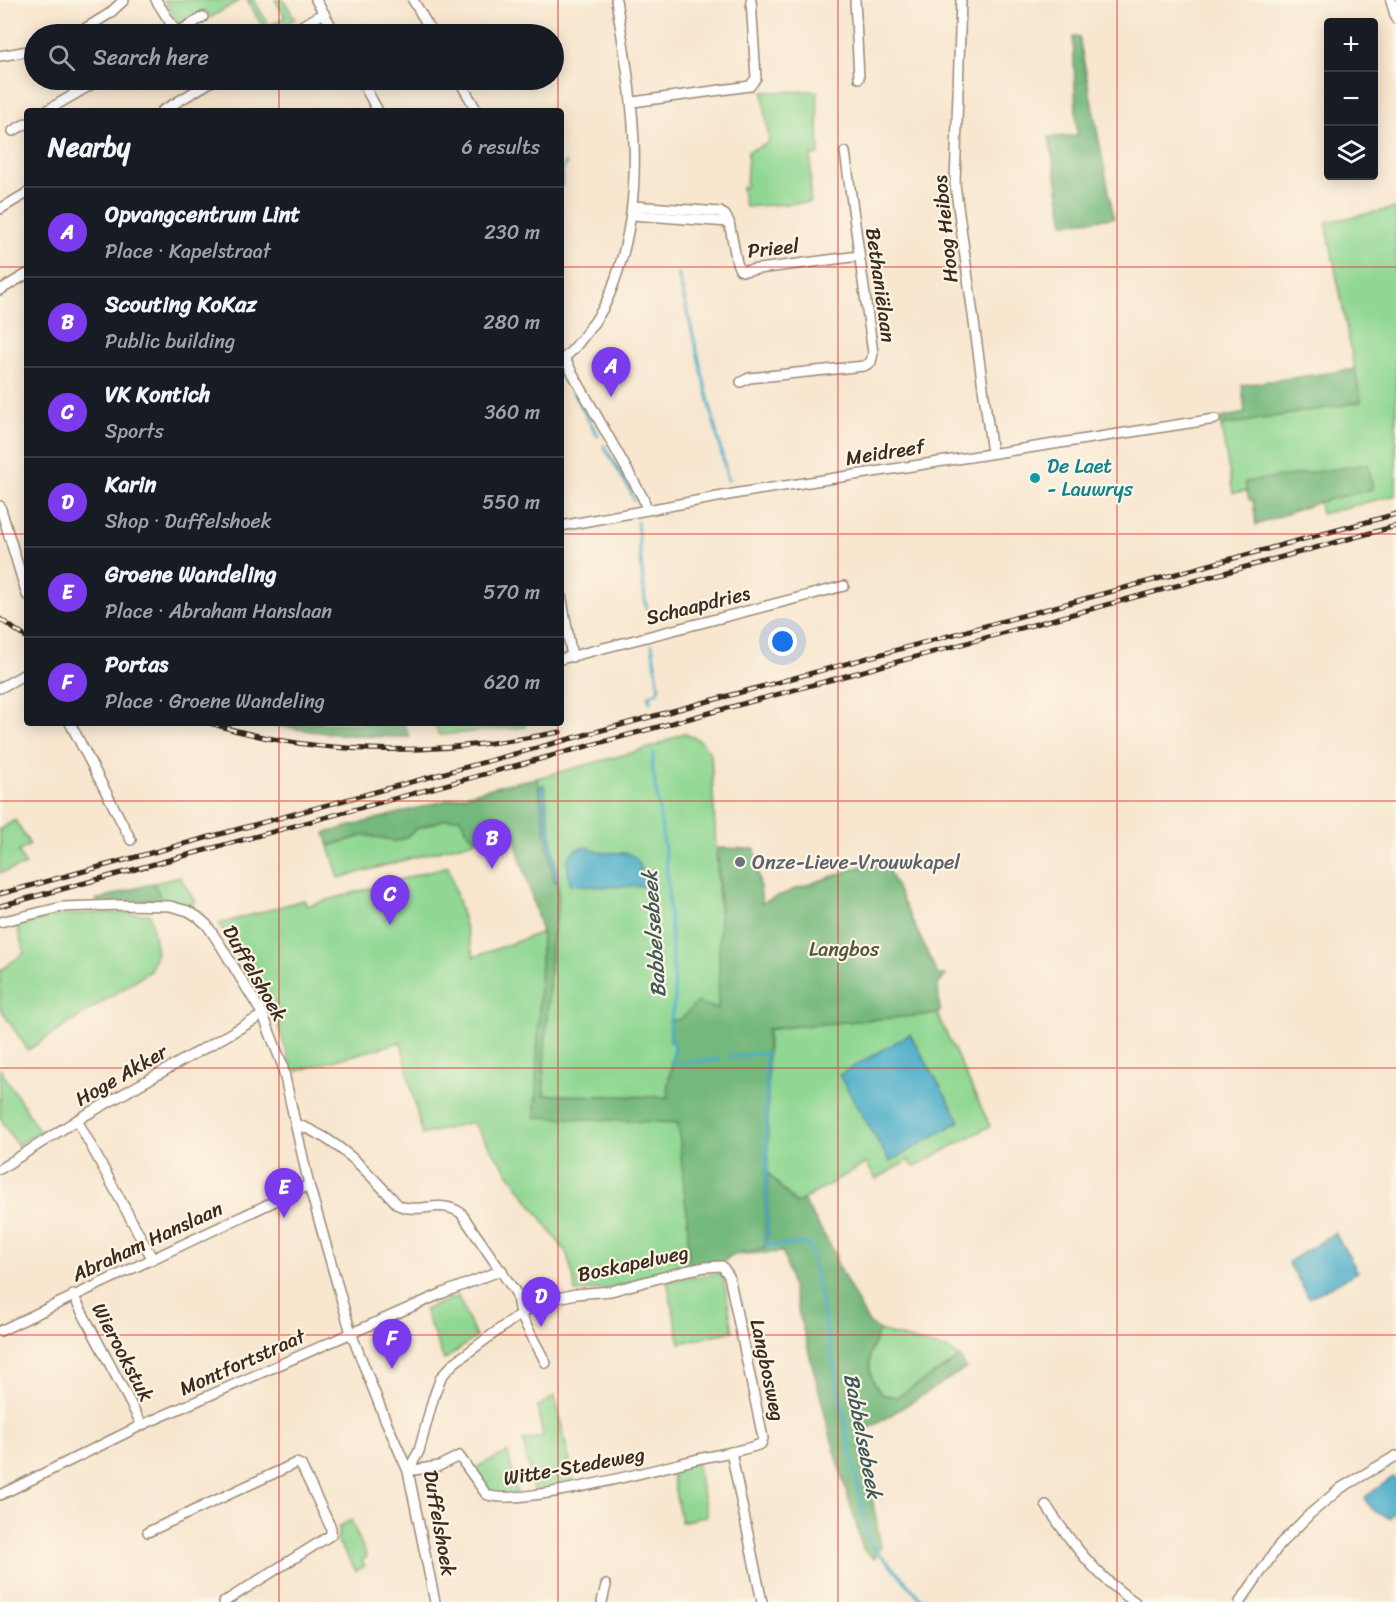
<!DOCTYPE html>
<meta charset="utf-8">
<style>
:root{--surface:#171b24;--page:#242831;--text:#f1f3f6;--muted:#9ea1a6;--line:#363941;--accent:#7c3aed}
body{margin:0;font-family:Sriracha,sans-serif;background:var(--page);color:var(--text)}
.controls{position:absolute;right:18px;top:18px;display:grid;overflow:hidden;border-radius:6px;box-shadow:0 3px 15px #0003}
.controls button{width:54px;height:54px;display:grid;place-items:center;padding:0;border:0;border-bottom:2px solid var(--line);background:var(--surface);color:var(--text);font:30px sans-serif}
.you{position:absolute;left:783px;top:642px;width:21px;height:21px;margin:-15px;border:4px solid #fff;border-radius:50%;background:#1a73e8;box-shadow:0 0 0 9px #1a73e833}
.badge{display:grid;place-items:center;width:39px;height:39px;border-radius:50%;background:var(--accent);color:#fff;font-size:20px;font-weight:700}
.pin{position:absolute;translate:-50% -50px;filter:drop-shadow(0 2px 3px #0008)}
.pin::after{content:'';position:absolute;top:32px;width:21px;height:18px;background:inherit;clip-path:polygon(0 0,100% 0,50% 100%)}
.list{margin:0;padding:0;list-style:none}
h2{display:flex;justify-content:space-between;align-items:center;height:78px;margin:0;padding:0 24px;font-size:26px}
h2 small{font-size:20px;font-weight:400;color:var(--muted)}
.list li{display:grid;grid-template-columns:39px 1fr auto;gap:18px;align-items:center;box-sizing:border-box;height:90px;padding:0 24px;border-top:2px solid var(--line)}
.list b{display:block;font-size:22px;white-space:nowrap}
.list p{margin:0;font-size:20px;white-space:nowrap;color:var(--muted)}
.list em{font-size:20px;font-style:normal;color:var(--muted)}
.icon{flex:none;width:33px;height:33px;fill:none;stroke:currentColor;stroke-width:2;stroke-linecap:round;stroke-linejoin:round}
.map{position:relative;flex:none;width:1396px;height:1602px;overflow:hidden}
.search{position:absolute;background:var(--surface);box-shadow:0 3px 15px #0003;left:24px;top:24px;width:540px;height:66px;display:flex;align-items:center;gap:15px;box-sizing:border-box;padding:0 21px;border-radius:33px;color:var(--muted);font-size:22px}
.panel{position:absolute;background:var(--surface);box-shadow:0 3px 15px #0003;left:24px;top:108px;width:540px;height:618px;border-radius:6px}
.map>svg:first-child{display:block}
</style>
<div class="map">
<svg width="1396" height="1602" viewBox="0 0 1396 1602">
<rect width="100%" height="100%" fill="#fcf5e5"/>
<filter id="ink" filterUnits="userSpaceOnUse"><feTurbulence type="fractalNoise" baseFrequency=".0167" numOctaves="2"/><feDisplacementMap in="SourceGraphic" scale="12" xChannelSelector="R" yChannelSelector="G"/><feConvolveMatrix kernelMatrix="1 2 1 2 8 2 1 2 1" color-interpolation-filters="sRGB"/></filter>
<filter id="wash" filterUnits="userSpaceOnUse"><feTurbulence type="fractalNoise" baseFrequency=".008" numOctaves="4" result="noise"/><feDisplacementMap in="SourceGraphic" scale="24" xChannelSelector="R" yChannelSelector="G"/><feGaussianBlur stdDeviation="1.35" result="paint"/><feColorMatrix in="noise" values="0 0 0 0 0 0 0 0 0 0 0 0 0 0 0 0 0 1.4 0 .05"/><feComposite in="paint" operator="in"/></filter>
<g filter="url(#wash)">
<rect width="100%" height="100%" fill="#f8e6cf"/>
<!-- green -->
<g fill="#8fd792" stroke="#658058" stroke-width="1.5">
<polygon points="164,0 240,0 210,18 205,10 180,25"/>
<polygon points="247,0 254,0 269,26 285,17 275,0 284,0 295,19 267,34"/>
<polygon points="817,91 819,155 811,156 810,202 745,207 742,187 746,187 748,152 769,142 763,92"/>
<polygon points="1396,208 1396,495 1321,514 1319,502 1373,489 1367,464 1246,483 1247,491 1233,493 1221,426 1361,402 1326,222"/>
<polygon points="434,723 525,723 525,727 439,735"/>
<polygon points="683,733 700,740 711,754 725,1021 670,1040 675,1049 668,1084 669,1097 544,1095 544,1065 552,934 558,911 559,891 544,785 539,786 537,778 653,747"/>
<polygon points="459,818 464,823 467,832 478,840 339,878 329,846 365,835 396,841 405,838 416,829 446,819"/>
<polygon points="15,820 30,845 18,852 26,865 0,873 0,829"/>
<polygon points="448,866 474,957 542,932 535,1117 678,1122 688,1229 689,1266 610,1288 575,1292 573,1276 567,1254 472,1122 422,1135 401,1042 293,1072 275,1017 219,924 304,900 307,906"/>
<polygon points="180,877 195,902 189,906 162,901 154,883"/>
<polygon points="91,913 150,914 157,952 150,971 28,1050 0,1008 0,971 24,953 17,926 51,917"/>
<polygon points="937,1014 990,1126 914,1167 909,1160 876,1179 866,1163 796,1204 768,1173 768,1030 811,1024"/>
<polygon points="0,1069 40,1132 17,1145 0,1118"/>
<polygon points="718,1273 723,1276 733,1331 680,1343 667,1281"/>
<polygon points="458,1296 476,1337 444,1360 424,1310"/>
<path d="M879 1331 949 1350 960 1358 897 1397C893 1396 886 1396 882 1394 878 1391 876 1386 874 1382 865 1363 871 1348 879 1331Z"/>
<polygon points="555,1396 575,1485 534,1492 523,1441 543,1436 537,1407"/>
<polygon points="508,1452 517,1494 491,1494 471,1470"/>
<polygon points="696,1462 707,1516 681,1522 671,1469"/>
<polygon points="351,1520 367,1557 362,1560 365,1566 356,1571 337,1540 340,1530 338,1527"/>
</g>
<!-- forest -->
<g fill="#73b87c" stroke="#57714d" stroke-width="1.5">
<polygon points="1073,37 1079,37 1114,218 1064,223 1049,137 1077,136"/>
<polygon points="1355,369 1361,402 1221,426 1220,418 1245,413 1242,385"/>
<polygon points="1368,464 1373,489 1319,502 1256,525 1253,500 1249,500 1245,482"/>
<path d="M265 723H403L410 737C360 737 314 734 265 723Z"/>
<path d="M537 778 554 881H558V911L552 935 544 1065V1095L669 1097 668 1084 675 1049 670 1040 669 1021 681 1019 697 1002 718 1009 720 908 718 860 719 848 755 849 762 903 795 889 883 859 938 975H946L938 985 940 1012 937 1014 767 1029 765 1247 737 1254 768 1247V1173L796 1204 803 1200 836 1255V1261L868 1322 879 1331C871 1348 865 1363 874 1382 876 1386 879 1391 882 1394 886 1396 893 1396 897 1397L960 1358 966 1368 860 1434 881 1547 874 1559 863 1549 832 1441 783 1252 732 1255 723 1262H704L689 1266 688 1229 678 1123 535 1117 542 932 512 830 478 840 467 832 464 823 459 818 446 819 426 825 416 829 405 838 396 841 365 835 329 846 325 833 506 784Z"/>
<polygon points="154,883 162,901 97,902 96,900"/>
</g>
<!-- water -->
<g fill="#4baeca" stroke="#436c74" stroke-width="1.5">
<polygon points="544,785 558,881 554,881 539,786"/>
<path d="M586 847C592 849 598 852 604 853 624 853 636 848 642 872L646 874 643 886 604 887 570 884 567 861C571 852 576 848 586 847Z"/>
<polygon points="910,1034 960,1121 890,1162 839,1075"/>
<polygon points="1335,1233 1358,1272 1309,1298 1288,1262"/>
<path d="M1393 1477 1396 1480V1509L1389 1518C1377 1514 1369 1509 1365 1497Z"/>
</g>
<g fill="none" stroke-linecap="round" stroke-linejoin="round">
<!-- stream -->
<g stroke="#4baeca" stroke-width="3">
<polyline points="561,185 562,170 566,163"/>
<polyline points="678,273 728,480"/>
<polyline points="561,372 598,436"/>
<polyline points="604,446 630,490 634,501"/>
<polyline points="637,522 645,600 650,624"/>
<polyline points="650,702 649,696 657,692 659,688 652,645"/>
<path d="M654 753 652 764 666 858 675 999C673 1009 670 1018 670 1028 671 1045 677 1044 671 1062L676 1064 720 1059"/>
<polyline points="730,1057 766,1053 767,1246 804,1244 809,1246 812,1252"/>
<polyline points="812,1256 869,1542 924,1602"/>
</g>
</g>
</g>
<g filter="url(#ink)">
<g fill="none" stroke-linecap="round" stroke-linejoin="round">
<defs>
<g id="minor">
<polyline points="156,0 177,33"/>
<polyline points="316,0 336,34"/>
<polyline points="413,0 433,34"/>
<polyline points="855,0 859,78"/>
<polyline points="961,0 955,184 992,453"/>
<polyline points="1391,0 1396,19"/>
<polyline points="76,34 109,14 124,0"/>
<polyline points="175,34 203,17"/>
<polyline points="288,34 324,13"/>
<polyline points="0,56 34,50"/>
<polyline points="71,80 75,94"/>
<polyline points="361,80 378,111"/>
<polyline points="459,80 477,111"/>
<polyline points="633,102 750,86 756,78 751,0"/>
<polyline points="46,111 99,80"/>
<polyline points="162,111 214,80"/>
<polyline points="13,131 27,123"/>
<polyline points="633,206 720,212 725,215 729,222 737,263 740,270 743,271 859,256"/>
<polyline points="0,209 27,193"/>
<polyline points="632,215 729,222"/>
<polyline points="0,290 27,274"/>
<polyline points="564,358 643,498 647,510"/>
<path d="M561 360C572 353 581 340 589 329 605 309 611 293 619 268 647 179 631 90 616 0"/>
<polyline points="741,382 749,378 864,366 871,362 873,353 845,152"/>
<polyline points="0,506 27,595"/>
<polyline points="561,526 739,493 1215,419"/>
<polyline points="561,594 572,657"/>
<polyline points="561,659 844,586"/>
<polyline points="0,688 27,673"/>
<polyline points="70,723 131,840"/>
<polyline points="0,922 62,907 121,905 170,906 188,911 198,917 207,925 221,946 263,1015 282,1064 309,1185 351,1333 385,1419 408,1471 435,1602"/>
<polyline points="77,1120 152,1258"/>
<path d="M296 1124C339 1139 368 1172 398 1205 419 1215 439 1198 461 1213L516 1293 520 1314 546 1363"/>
<polyline points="0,1169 77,1120 263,1015"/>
<path d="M722 1266 729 1276 763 1438 761 1444C740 1452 716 1454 694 1460 661 1468 510 1509 486 1494L459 1456 439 1466 408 1471 419 1451 433 1399 441 1377 454 1363 520 1314 544 1301 576 1294 611 1291 685 1271 705 1267Z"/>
<polyline points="73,1295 142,1425"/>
<polyline points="0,1331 309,1185"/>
<polyline points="731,1452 762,1602"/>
<polyline points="0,1495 142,1425 443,1293 502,1270"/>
<path d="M1046 1505C1070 1541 1097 1578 1135 1602"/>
<polyline points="148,1532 296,1463 301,1465 331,1528 331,1535 224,1602"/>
<polyline points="602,1602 606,1585"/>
<polyline points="1240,1602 1280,1544 1310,1514 1341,1488 1396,1456"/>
</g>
</defs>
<!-- minor casing -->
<use href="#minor" stroke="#9a8876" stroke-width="12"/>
<!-- minor -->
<use href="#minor" stroke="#fff" stroke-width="9"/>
<defs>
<g id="rail">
<polyline points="0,619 27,638"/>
<path d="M210 723C321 759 446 754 560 732"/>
<polyline points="0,894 1396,514"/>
<polyline points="0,906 1396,526"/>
</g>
</defs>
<!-- rail casing -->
<use href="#rail" stroke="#3b2a1e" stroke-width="5"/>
<!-- rail -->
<use href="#rail" stroke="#fcf5e5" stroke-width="3" stroke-dasharray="9" stroke-linecap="butt"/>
</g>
</g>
<!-- grid -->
<path fill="none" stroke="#d62828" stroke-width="1.5" stroke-opacity="0.55" d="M279 0V34M558 0V111M838 0V1602M1117 0V1602M279 80V111M0 267H27M561 267H1396M0 534H27M561 534H1396M279 723V1602M558 723V1602M0 801H1396M0 1068H1396M0 1335H1396"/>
<!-- markers -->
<circle fill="#0f9aa8" stroke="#fcf5e5" stroke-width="2" cx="1035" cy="478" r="6"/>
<circle fill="#6b7280" stroke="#fcf5e5" stroke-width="2" cx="740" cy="862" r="6"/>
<g text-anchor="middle" stroke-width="4.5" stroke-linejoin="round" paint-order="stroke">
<!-- street labels -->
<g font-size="20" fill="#3b2a1e" stroke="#fcf5e5">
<text transform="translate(945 229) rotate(-96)" y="7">Hoog Heibos</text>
<text transform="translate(773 248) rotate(-6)" y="7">Prieel</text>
<text transform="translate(881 285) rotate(82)" y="7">Bethaniëlaan</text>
<text transform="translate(885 452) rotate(-9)" y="7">Meidreef</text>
<text transform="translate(698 605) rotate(-14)" y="7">Schaapdries</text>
<text transform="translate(255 973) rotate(60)" y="7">Duffelshoek</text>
<text transform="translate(121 1075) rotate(-30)" y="7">Hoge Akker</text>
<text transform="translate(147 1241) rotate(-25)" y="7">Abraham Hanslaan</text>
<text transform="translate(633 1263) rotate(-12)" y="7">Boskapelweg</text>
<text transform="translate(123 1352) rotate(62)" y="7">Wierookstuk</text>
<text transform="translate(242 1362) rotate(-24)" y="7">Montfortstraat</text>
<text transform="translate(768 1370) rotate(78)" y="7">Langbosweg</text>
<text transform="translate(574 1466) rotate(-10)" y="7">Witte-Stedeweg</text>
<text transform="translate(440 1523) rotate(80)" y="7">Duffelshoek</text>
</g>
<!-- culture labels -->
<g font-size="20" fill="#0d838f" stroke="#fcf5e5" text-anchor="start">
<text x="1047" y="473">De Laet<tspan x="1047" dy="23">- Lauwrys</tspan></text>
</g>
<!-- worship labels -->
<g font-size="20" fill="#5b616d" stroke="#fcf5e5" text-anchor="start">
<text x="752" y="869">Onze-Lieve-Vrouwkapel</text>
</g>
<!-- park labels -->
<g font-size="20" fill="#50553b" stroke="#fcf5e5">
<text x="844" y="956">Langbos</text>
</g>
<!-- water labels -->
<g font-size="21" font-style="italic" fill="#41585a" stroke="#fcf5e5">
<text transform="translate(654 934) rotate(-94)" y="7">Babbelsebeek</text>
<text transform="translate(863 1436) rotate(79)" y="7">Babbelsebeek</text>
</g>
</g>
</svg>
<div class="controls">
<button>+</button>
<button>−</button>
<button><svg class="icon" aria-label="layers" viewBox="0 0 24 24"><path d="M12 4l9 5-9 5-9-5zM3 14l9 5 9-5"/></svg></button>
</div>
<div class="you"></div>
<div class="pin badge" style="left:611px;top:397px">A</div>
<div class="pin badge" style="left:492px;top:869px">B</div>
<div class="pin badge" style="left:390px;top:925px">C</div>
<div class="pin badge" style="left:541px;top:1327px">D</div>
<div class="pin badge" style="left:284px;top:1218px">E</div>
<div class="pin badge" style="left:392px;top:1369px">F</div>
<div class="search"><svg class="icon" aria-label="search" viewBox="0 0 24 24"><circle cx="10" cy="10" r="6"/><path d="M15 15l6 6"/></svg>Search here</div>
<section class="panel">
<h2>Nearby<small>6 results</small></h2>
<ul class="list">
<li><span class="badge">A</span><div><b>Opvangcentrum Lint</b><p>Place · Kapelstraat</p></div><em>230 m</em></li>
<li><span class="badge">B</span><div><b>Scouting KoKaz</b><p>Public building</p></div><em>280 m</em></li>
<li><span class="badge">C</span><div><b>VK Kontich</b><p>Sports</p></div><em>360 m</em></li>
<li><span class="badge">D</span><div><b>Karin</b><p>Shop · Duffelshoek</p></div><em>550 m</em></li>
<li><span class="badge">E</span><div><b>Groene Wandeling</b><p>Place · Abraham Hanslaan</p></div><em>570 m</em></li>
<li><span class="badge">F</span><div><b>Portas</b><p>Place · Groene Wandeling</p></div><em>620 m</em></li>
</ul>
</section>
</div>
